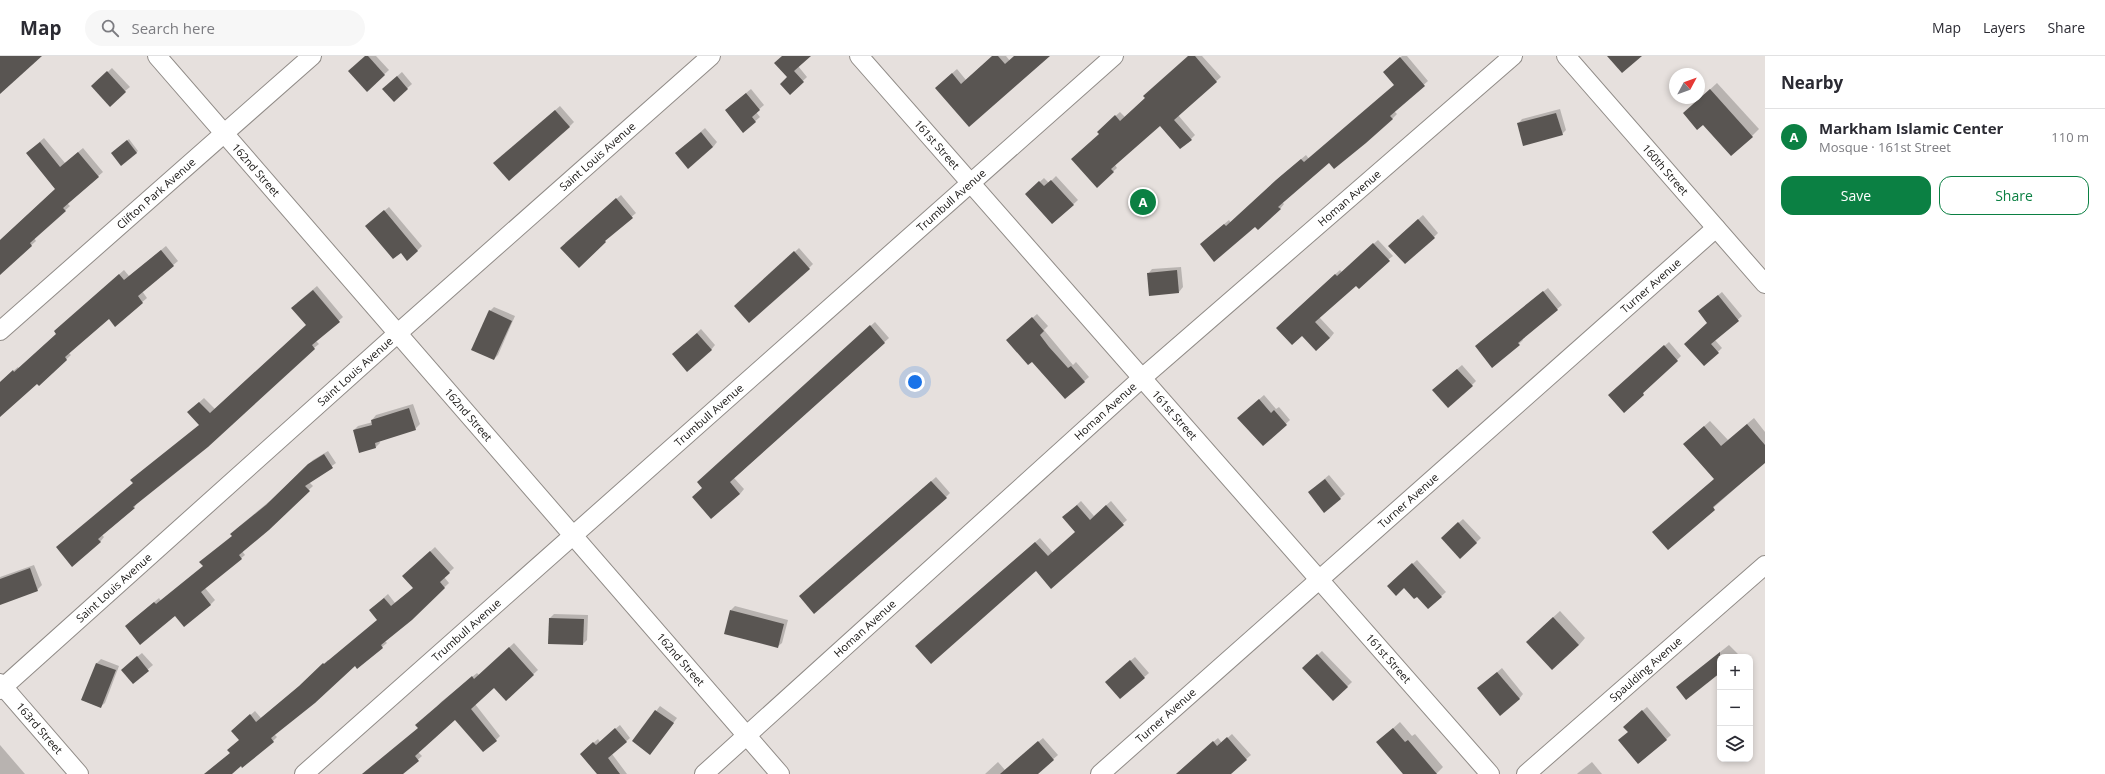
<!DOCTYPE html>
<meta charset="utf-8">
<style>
:root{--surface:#fff;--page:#f7f7f7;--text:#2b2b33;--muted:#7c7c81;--line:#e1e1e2;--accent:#0b8043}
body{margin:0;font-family:"Open Sans",sans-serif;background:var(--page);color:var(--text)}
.controls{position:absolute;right:12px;bottom:12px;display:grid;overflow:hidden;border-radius:8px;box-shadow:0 2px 6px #0003}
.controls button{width:36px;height:36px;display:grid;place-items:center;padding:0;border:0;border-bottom:1px solid var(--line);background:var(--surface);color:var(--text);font:20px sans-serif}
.compass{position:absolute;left:1669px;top:12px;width:36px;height:36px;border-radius:50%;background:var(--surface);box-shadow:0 2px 6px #0003;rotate:49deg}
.you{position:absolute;left:915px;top:326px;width:14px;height:14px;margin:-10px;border:3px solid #fff;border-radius:50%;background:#1a73e8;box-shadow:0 0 0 6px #1a73e833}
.badge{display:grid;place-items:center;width:26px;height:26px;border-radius:50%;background:var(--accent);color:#fff;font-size:13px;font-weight:700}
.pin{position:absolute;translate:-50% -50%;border:2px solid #fff;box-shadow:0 1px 4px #0006}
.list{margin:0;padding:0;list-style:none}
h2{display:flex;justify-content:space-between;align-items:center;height:52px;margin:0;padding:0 16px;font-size:17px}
h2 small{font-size:13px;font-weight:400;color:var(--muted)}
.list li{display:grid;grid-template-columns:26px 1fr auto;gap:12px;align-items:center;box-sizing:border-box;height:56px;padding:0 16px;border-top:1px solid var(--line)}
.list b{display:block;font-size:15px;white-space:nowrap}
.list p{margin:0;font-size:13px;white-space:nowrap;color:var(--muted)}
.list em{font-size:13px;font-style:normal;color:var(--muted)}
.actions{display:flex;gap:8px;padding:12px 16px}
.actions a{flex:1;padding:9px 0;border:1px solid var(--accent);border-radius:12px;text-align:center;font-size:14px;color:var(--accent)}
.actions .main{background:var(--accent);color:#fff}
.icon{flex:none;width:22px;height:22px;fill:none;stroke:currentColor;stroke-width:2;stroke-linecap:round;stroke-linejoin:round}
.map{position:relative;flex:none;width:1765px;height:718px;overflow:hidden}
header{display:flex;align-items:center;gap:24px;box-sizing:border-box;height:56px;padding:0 20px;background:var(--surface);border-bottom:1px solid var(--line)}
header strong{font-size:19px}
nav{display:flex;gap:22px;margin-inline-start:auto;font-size:14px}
.search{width:280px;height:36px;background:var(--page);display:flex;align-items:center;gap:10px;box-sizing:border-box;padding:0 14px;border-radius:22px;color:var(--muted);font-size:15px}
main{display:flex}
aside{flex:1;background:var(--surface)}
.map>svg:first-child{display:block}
</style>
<header>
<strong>Map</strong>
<div class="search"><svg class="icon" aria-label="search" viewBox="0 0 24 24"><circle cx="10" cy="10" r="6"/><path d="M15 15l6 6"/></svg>Search here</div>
<nav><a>Map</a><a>Layers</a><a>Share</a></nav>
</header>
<main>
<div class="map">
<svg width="1765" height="718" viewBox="0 0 1765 718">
<rect width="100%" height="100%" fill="#e6e0dd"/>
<!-- shadow -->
<g fill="#0003">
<polygon points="366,0 376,0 389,14 367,34"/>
<polygon points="783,0 807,0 798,10 807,21 790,37 788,21"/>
<polygon points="993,0 1006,0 1010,5 1015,0 1049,0 969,70 940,28 957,13 966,24"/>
<polygon points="1189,0 1202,0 1221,21 1178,59 1195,79 1191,83 1160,68 1115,109 1117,112 1097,130 1100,78 1102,72 1120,56 1125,61"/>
<polygon points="1402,0 1407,0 1428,25 1394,55 1397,58 1392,63 1329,106 1282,146 1284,148 1280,153 1255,170 1205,184 1229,164 1231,167 1282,119 1306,99 1309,103 1395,29 1389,11"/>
<polygon points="112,12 130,31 125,35 97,26"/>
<polygon points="402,16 412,28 394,44 388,28"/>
<polygon points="1717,27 1759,73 1752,80 1703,68 1691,51"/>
<polygon points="751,33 764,49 756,56 760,61 744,75 730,50"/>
<polygon points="560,50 574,66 569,71 499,103"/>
<polygon points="1560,53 1566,74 1562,78 1518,68 1522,63"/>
<polygon points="705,72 717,86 713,91 681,93"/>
<polygon points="44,82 65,107 83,92 103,116 67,147 70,150 34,182 36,185 4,214 0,213 0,184 56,133 27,97"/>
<polygon points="129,83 138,95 136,97 114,95"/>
<polygon points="1056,120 1078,144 1053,167 1031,134 1044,122 1049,127"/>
<polygon points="621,139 636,157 609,180 579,211 565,187"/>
<polygon points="389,151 422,190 417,195 371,166"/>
<polygon points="1423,159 1438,177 1434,181 1394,185"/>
<polygon points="1378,184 1393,200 1356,228 1319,261 1334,277 1330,282 1302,279 1282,267 1340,214 1342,216"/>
<polygon points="166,190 178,205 142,235 147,242 115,269 109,261 68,296 71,299 39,328 37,326 0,359 0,326 18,311 19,313 58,278 60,271 124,214 129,220"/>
<polygon points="799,192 813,208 809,212 740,246"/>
<polygon points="1181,211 1183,231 1179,236 1148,218 1152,213"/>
<polygon points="317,230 343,261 316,285 319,288 314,292 207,390 137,447 134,452 102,479 104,481 100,486 72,509 134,427 200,369 193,352 204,342 215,353 307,269 297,247"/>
<polygon points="1548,232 1562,249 1522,282 1523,284 1519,288 1480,286"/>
<polygon points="1722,236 1742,260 1715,284 1722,292 1704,309 1708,267 1704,251"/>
<polygon points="494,251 515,260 498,299 494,303 490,255"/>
<polygon points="1037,258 1048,270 1044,274 1073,309 1076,306 1089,321 1065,342 1012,280"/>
<polygon points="875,266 889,282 734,422 744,433 740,438 703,432 703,422"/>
<polygon points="701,273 715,289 711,294 678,294"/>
<polygon points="1669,286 1681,300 1624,356 1614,335"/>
<polygon points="1462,309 1476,325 1472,329 1438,330"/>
<polygon points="1264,339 1276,353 1279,351 1290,364 1263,389 1243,358"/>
<polygon points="413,348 420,368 415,373 379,384 380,387 376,391 354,374 358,370 373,366 372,364 376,359"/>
<polygon points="1754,362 1765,376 1765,406 1668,492 1715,422 1691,382 1710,365 1728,384"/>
<polygon points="328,395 336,407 309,426 313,430 242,495 245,499 205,532 215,544 211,548 184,569 175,558 130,566 159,542 161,545 204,510 233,480 236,473 271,444 313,404"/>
<polygon points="1329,419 1345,438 1325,455 1309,436"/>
<polygon points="936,421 950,437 946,441 805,536"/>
<polygon points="1081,445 1094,460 1111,445 1127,464 1051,531 1036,514 921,586 1040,482 1053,497 1077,476 1068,457"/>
<polygon points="1463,463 1481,482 1460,502 1446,478"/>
<polygon points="435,491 454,512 444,521 449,527 411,563 385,585 387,587 382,591 357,612 355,609 274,678 277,681 273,685 231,718 214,718 240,684 237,671 255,655 261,662 305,626 328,604 329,605 378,564 370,554 388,538 395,547 414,532 408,516"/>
<polygon points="1417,504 1446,536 1429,551 1417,539 1393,525"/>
<polygon points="34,509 42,529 37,534 0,545 0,521"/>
<polygon points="735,550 788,564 782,587 777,591 731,554"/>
<polygon points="1560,555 1585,582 1579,589 1534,579"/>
<polygon points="554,558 588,559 587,584 583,588 550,562"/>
<polygon points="514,587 538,614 506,643 494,631 475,648 500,680 496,684 483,695 455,662 418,696 422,700 402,718 364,718 419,672 441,646 477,617 479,619"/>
<polygon points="1729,589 1741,601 1720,601 1720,616 1681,627"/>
<polygon points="1322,595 1352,626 1333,644 1303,612"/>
<polygon points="142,597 153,609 133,626 127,609"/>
<polygon points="1135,601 1149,617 1120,642 1111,621"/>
<polygon points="101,603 119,610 105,647 100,651 82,644 97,607"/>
<polygon points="1502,612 1523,638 1519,643 1483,628"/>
<polygon points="660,650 677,662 650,698 633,685"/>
<polygon points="1647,651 1671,679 1639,707 1629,676 1629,666"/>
<polygon points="1400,666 1412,680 1415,678 1443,711 1436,718 1405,718 1378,686"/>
<polygon points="620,669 630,682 612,698 627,718 598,718 585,694 598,683 600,686"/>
<polygon points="1232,678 1251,699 1229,718 1176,718 1218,682 1222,687"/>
<polygon points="1043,682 1058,699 1036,718 985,718 998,706 1005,714"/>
<polygon points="0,689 25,718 0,718"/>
<polygon points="1592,706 1602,718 1577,718 1578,717"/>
</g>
<!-- building -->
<g fill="#595552">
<polygon points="0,0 42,0 0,38"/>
<polygon points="365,0 368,0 385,19 367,36 348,15"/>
<polygon points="782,0 811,0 794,15 804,26 790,39 780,28 787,21 774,7"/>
<polygon points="992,0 998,0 1005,8 1014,0 1050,0 969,71 935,32 952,17 961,28"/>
<polygon points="1188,0 1195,0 1217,26 1174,64 1192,84 1180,93 1160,70 1111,113 1114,116 1097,132 1071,103 1099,78 1097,76 1115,59 1120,65 1145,42 1143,40"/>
<polygon points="1607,0 1642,0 1622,17"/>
<polygon points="1400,1 1425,30 1390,60 1393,63 1366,87 1334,113 1329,107 1278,151 1281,153 1258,174 1255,171 1214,206 1200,188 1224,168 1226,170 1276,124 1301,103 1304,106 1394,29 1383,16"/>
<polygon points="107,15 126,36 110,51 91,30"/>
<polygon points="397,20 408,33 394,46 382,33"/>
<polygon points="1710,33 1753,81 1731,100 1703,69 1697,74 1683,57"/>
<polygon points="746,37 760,54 752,61 756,66 743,77 725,54"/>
<polygon points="555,54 570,71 509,125 493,107"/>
<polygon points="1556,57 1563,79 1523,90 1517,67"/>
<polygon points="701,76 713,91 688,113 675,97"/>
<polygon points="127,84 137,97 121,110 111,97"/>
<polygon points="40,86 60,111 78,96 99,121 63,152 66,155 30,187 32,190 0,219 0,184 55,133 26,97"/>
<polygon points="1051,124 1074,149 1052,168 1025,138 1039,125 1044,130"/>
<polygon points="616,142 633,162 605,185 606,186 579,212 560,192"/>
<polygon points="384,154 418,195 407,205 401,197 393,203 365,170"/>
<polygon points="1418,163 1435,182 1405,208 1388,190"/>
<polygon points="1373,187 1390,205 1359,233 1356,230 1315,266 1330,282 1316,295 1302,280 1292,289 1276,272 1335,218 1337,220"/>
<polygon points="161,194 174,210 138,240 143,247 115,271 109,263 65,301 67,304 39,330 37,328 0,361 0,326 13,314 14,316 56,278 54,275 119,218 124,224"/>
<polygon points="794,195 810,213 749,267 734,250"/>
<polygon points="1177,214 1179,237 1149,240 1147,217"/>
<polygon points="313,234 340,266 312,289 315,293 208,391 133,451 135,452 98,483 101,486 72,511 56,491 133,427 130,424 199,369 187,356 199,346 210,357 306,269 291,252"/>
<polygon points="1543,235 1558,254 1518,287 1520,289 1492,312 1475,290"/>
<polygon points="1718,239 1739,265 1711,288 1719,297 1704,310 1684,288 1707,267 1698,255"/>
<polygon points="489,254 512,265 494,304 471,294"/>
<polygon points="1032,261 1044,275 1040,279 1049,291 1068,312 1071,310 1085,326 1065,343 1032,306 1028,309 1006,284"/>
<polygon points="870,269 885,287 730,426 740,438 711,463 692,441 702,432 697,426"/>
<polygon points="697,277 712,294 687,316 672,298"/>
<polygon points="1664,289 1678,305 1643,337 1644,339 1624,357 1608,339"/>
<polygon points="1457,313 1473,330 1448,352 1432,334"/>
<polygon points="1259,343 1271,357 1274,354 1287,369 1263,390 1237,362"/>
<polygon points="409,352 416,374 375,387 376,392 359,397 353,374 372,369 371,364"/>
<polygon points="1747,368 1765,389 1765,407 1713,451 1715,454 1668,494 1652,476 1714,423 1683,388 1704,370 1721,390"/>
<polygon points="324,398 333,412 305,430 310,435 269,474 239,499 242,503 201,536 211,549 184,571 175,560 140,589 125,570 154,546 156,548 203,510 199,506 232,480 230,478 266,449 308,408"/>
<polygon points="1325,423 1341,443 1324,457 1308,436"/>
<polygon points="931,425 947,442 814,558 799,540"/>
<polygon points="1077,449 1090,464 1106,449 1124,469 1051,533 1036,515 931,608 915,590 1035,486 1048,500 1075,476 1062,461"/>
<polygon points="1458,466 1477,487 1460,503 1441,482"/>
<polygon points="430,495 450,517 440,526 445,532 412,564 381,589 383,592 357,613 355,610 315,647 271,682 274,686 242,712 241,710 232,718 204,718 230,697 227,694 239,684 231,675 250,658 256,666 299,630 323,607 324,608 377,564 369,554 384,542 391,550 413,532 402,520"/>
<polygon points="1412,507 1442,541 1428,553 1417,541 1414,543 1404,532 1396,540 1387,530"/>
<polygon points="30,512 38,535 0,549 0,523"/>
<polygon points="730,554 784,568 778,592 724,578"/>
<polygon points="1553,561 1579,589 1552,614 1526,586"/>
<polygon points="549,562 584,563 583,589 548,588"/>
<polygon points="509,591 534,619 506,645 494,632 471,653 497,685 483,696 455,664 415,700 419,705 403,718 362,718 418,672 415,669 436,651 472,620 474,623"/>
<polygon points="1720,596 1720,617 1686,644 1676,631"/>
<polygon points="1317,598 1348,631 1333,645 1302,612"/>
<polygon points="137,600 149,615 133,628 121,614"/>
<polygon points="1130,604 1145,622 1120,643 1105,626"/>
<polygon points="96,607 116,614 101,652 81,644"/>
<polygon points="1497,616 1520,643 1500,660 1477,632"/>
<polygon points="655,654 674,667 650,699 632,685"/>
<polygon points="1642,654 1667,684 1638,708 1618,684 1628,676 1623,671"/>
<polygon points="615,672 627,686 608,702 620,718 597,718 580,698 593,686 596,689"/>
<polygon points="1393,672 1405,686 1408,684 1437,718 1403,718 1376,686"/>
<polygon points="1227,681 1247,704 1231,718 1176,718 1213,685 1217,690"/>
<polygon points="1038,685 1054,704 1038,718 1000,718"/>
</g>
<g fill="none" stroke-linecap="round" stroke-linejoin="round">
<defs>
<g id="minor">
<path id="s1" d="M157 0 780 718"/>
<path id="s2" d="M859 0 1490 718"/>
<path id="s3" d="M1566 0 1765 228"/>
<path id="s4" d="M0 275 312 0"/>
<path id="s5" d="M0 627 79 718"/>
<path id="s6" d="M0 634 398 277 711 0"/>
<path id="s7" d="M304 718 1114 0"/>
<path id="s8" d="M704 718 1142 322 1513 0"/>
<path id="s9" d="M1100 718 1716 172"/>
<path id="s10" d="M1526 718 1765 509"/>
</g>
</defs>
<!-- minor casing -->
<use href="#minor" stroke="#908b87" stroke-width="20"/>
<!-- minor -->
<use href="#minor" stroke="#fff" stroke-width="18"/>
</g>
<g text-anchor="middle" stroke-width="4" stroke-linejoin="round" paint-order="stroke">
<!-- street labels -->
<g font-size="11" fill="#191715" stroke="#f3eeea">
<text dy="4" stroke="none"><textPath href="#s2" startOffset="118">161st Street</textPath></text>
<text dy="4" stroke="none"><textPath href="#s6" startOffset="801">Saint Louis Avenue</textPath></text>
<text dy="4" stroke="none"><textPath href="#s1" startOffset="151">162nd Street</textPath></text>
<text dy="4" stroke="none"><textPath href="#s3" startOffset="151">160th Street</textPath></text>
<text dy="4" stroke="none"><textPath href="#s4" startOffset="208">Clifton Park Avenue</textPath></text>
<text dy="4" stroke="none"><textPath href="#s8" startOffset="865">Homan Avenue</textPath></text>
<text dy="4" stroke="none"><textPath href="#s7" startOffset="865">Trumbull Avenue</textPath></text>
<text dy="4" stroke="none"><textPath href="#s9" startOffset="736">Turner Avenue</textPath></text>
<text dy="4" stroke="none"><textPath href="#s6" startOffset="477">Saint Louis Avenue</textPath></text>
<text dy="4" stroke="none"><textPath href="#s8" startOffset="541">Homan Avenue</textPath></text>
<text dy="4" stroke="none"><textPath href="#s1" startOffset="475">162nd Street</textPath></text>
<text dy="4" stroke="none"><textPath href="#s7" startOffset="541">Trumbull Avenue</textPath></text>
<text dy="4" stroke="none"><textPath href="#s2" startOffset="478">161st Street</textPath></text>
<text dy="4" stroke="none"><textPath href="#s9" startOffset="412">Turner Avenue</textPath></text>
<text dy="4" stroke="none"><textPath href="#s6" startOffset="153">Saint Louis Avenue</textPath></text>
<text dy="4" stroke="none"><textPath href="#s8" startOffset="217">Homan Avenue</textPath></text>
<text dy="4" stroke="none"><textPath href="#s7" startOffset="217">Trumbull Avenue</textPath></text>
<text dy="4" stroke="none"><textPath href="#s2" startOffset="802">161st Street</textPath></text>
<text dy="4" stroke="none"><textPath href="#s1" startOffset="799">162nd Street</textPath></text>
<text dy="4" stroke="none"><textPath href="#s10" startOffset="159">Spaulding Avenue</textPath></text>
<text dy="4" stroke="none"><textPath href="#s9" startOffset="88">Turner Avenue</textPath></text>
<text dy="4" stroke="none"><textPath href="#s5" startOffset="60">163rd Street</textPath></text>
</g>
</g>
</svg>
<div class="controls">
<button>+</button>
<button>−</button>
<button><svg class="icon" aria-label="layers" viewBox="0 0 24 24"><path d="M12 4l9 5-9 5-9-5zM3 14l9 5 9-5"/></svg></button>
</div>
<svg class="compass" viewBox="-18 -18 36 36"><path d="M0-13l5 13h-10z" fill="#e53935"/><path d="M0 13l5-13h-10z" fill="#7c7c81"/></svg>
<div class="you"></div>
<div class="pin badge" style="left:1143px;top:146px">A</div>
</div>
<aside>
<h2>Nearby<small></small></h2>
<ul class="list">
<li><span class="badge">A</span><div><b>Markham Islamic Center</b><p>Mosque · 161st Street</p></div><em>110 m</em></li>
</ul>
<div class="actions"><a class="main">Save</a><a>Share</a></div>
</aside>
</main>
